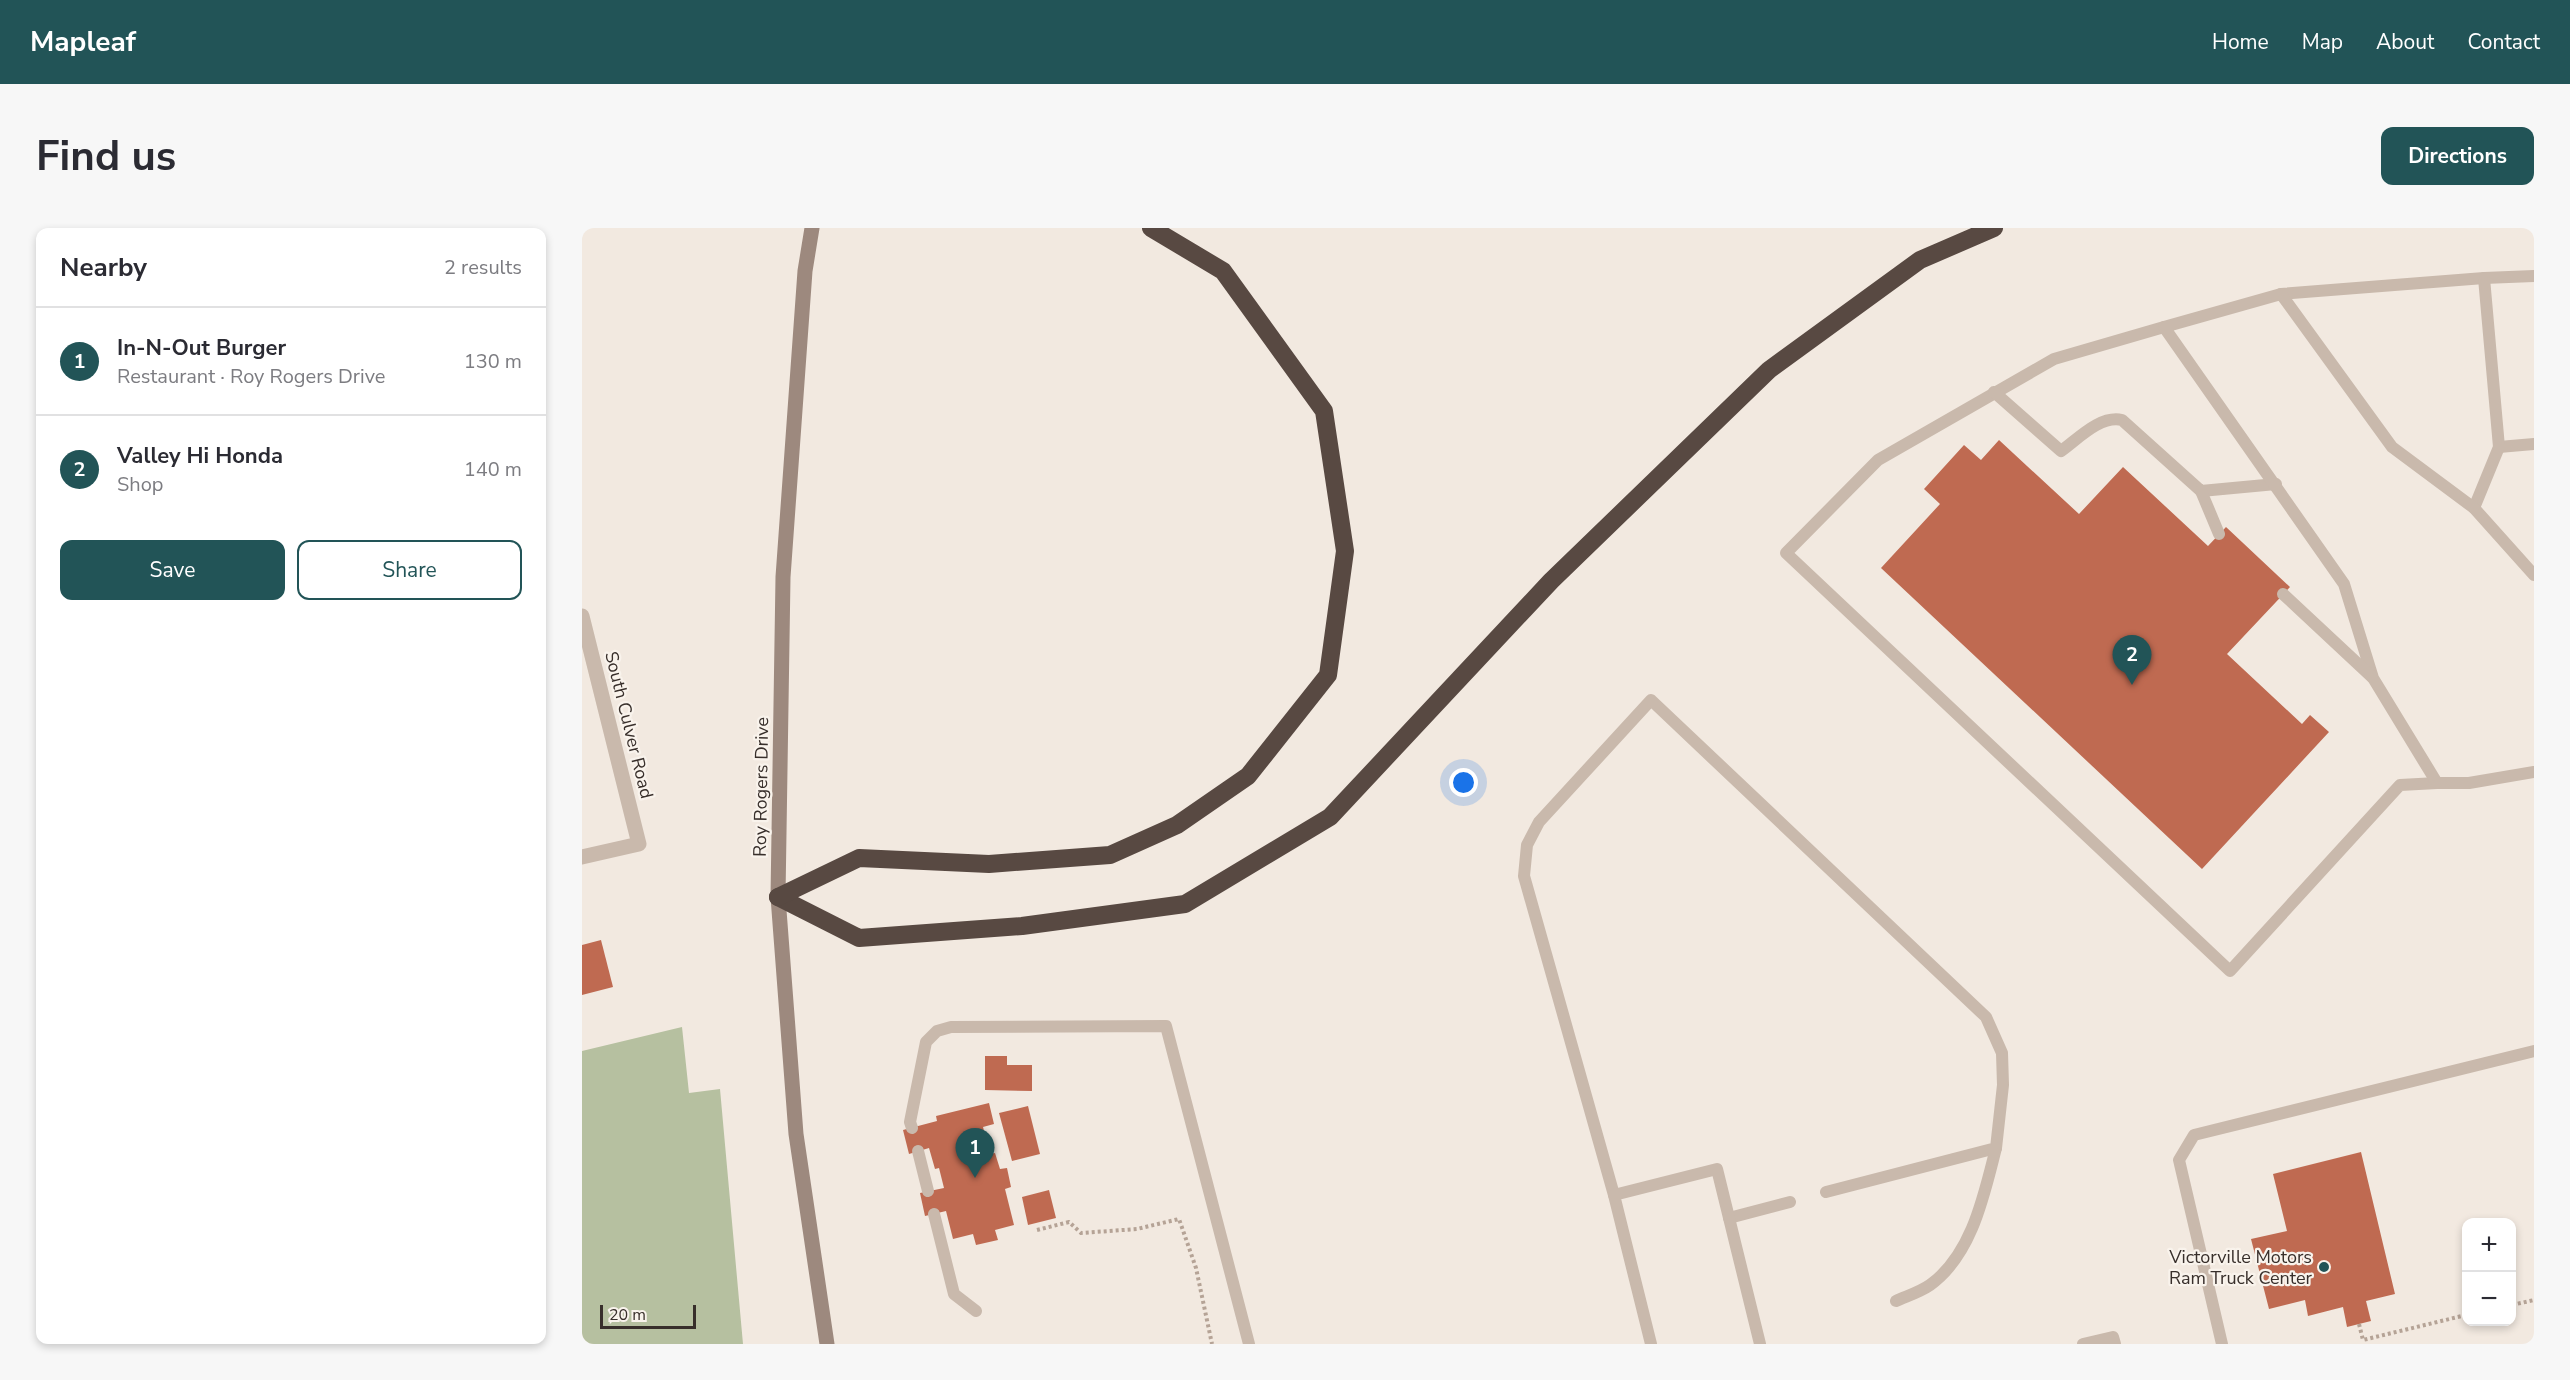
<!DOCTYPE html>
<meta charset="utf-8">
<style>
:root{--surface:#fff;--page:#f7f7f7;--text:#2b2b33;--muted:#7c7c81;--line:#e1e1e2;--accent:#225457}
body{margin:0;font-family:"Nunito Sans",sans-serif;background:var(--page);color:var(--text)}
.controls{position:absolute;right:18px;bottom:18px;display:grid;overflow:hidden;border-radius:12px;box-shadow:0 3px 9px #0003}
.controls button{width:54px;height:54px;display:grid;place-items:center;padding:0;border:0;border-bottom:2px solid var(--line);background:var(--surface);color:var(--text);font:30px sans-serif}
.scale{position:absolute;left:18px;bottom:15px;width:96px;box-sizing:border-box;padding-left:6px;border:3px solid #382f2b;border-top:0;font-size:16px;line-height:21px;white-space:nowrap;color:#382f2b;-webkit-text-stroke:4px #f9f3ec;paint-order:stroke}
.you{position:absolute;left:882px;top:555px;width:21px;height:21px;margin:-15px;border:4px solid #fff;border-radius:50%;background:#1a73e8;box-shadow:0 0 0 9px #1a73e833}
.badge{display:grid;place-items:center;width:39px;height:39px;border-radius:50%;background:var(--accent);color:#fff;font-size:20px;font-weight:700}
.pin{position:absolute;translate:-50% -50px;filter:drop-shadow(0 2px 3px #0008)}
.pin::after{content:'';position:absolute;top:32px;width:21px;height:18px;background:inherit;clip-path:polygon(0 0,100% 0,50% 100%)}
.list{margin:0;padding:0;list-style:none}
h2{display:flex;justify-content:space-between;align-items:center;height:78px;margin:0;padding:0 24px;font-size:26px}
h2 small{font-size:20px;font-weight:400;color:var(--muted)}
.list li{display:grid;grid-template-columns:39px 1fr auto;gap:18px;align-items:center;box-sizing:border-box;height:108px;padding:0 24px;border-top:2px solid var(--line)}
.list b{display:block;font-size:22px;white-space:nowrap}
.list p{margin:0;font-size:20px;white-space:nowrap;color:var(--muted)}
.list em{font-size:20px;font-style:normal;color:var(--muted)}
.actions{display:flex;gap:12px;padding:18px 24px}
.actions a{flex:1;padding:14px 0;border:2px solid var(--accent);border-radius:12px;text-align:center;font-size:21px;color:var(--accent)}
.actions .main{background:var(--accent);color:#fff}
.map{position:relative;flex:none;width:1952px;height:1116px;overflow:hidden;border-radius:12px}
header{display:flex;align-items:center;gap:36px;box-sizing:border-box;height:84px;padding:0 30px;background:var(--accent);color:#fff}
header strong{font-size:28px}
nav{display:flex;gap:33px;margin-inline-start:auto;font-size:21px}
.intro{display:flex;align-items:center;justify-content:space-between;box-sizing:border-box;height:144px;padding:0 36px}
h1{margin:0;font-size:42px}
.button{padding:15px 27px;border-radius:12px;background:var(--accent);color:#fff;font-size:21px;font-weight:700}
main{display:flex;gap:36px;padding:0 36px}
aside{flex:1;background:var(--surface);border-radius:12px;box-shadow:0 3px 9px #0003}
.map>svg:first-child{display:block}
</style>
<header>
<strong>Mapleaf</strong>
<nav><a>Home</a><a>Map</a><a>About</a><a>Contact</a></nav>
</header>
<div class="intro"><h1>Find us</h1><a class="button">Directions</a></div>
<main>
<aside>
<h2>Nearby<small>2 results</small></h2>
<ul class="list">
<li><span class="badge">1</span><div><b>In-N-Out Burger</b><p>Restaurant · Roy Rogers Drive</p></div><em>130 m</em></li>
<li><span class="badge">2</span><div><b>Valley Hi Honda</b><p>Shop</p></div><em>140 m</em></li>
</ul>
<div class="actions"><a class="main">Save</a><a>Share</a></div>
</aside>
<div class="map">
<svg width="1952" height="1116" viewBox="0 0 1952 1116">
<rect width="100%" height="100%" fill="#f2e9e0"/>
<!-- green -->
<polygon fill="#b6c0a0" points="100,799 107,865 138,861 161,1116 0,1116 0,823"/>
<!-- building -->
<g fill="#bf6a51">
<polygon points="1417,212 1497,286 1541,239 1626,318 1644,299 1708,359 1645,426 1720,496 1728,487 1747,504 1620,641 1299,340 1358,276 1342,261 1382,217 1399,232"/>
<polygon points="19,712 31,759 0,767 0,717"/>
<polygon points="403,828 425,828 425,837 450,837 450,863 403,862"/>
<polygon points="407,875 412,896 401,899 408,926 413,925 418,941 425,940 429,959 423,961 432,997 413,1002 416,1012 394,1017 391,1006 371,1011 364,983 343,988 338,965 362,960 357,940 353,941 347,920 327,926 321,902 355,893 354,888"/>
<polygon points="446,878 458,926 430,933 417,885"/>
<polygon points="1779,924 1813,1066 1784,1073 1789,1093 1765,1099 1761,1079 1726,1088 1723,1072 1687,1081 1669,1011 1705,1003 1691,946"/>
<polygon points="467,962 474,990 446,997 440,969"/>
</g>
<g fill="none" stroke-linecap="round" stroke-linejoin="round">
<!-- path -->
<g stroke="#b5a396" stroke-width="4" stroke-dasharray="3 3" stroke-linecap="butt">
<polyline points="455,1002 487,994 499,1005 555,1001 597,991 614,1040 630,1116"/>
<polyline points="1930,1077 1952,1072"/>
<polyline points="1777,1096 1781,1112 1884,1087"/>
</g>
<!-- service -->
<g stroke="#c9b9ac" stroke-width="12">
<polyline points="1699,66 1902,50"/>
<polyline points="1582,99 1472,131 1296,232 1204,325 1648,743 1818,557 1855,555"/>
<path d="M1412 164 1479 223C1496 211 1518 187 1540 192L1619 263 1694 256"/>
<polyline points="1917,219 1952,216"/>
<polyline points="1619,263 1637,306"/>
<polyline points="1892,280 1917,219 1902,50 1952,48"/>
<polyline points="1952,347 1892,280 1810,219 1699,66 1582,99 1762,356 1791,450 1855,555 1887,555 1952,544"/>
<polyline points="1701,366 1790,449"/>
<polyline points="330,900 328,894 344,814 355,803 369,799 584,798 667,1116"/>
<polyline points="336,923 346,963"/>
<polyline points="1032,967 942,648 945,617 957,594 1069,472 1404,789 1420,825 1421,857 1414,920 1244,964"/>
<polyline points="352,986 372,1066 394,1083"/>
<polyline points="1147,990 1208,974"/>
<path d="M1314 1073C1325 1068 1338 1064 1348 1057 1390 1027 1402 967 1414 920"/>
<polyline points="1069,1116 1032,967 1135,941 1178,1116"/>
<polyline points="1501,1116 1531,1109 1533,1116"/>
<polyline points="1640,1116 1597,932 1612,907 1952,823"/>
</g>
<!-- minor -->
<polyline stroke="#c9b9ac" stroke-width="15" points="0,388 57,616 0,629"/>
<!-- secondary -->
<polyline stroke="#9d897e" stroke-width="15" points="230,0 223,43 201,349 196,669 214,906 245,1116"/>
<!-- motorway -->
<g stroke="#584942" stroke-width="18">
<polyline points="196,669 277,710 440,698 603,676 748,589 969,353 1187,142 1338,32 1412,0"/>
<polyline points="196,669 277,630 407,636 528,627 595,597 666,548 746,447 763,323 742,183 641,43 569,0"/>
</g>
</g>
<!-- markers -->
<circle fill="#225457" stroke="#f9f3ec" stroke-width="2" cx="1742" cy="1039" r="6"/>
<g text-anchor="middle" stroke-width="4.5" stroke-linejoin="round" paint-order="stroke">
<!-- street labels -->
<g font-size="18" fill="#382f2b" stroke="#f9f3ec">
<text transform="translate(47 497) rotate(76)" y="6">South Culver Road</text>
<text transform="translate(179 559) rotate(-89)" y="6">Roy Rogers Drive</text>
</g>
<!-- poi labels -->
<g font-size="18" fill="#382f2b" stroke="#f9f3ec" text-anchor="end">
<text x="1730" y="1035">Victorville Motors<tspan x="1730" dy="21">Ram Truck Center</tspan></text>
</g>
</g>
</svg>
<div class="controls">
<button>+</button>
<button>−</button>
</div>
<div class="scale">20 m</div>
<div class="you"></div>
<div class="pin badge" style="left:393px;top:950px">1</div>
<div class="pin badge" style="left:1550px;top:457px">2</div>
</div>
</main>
